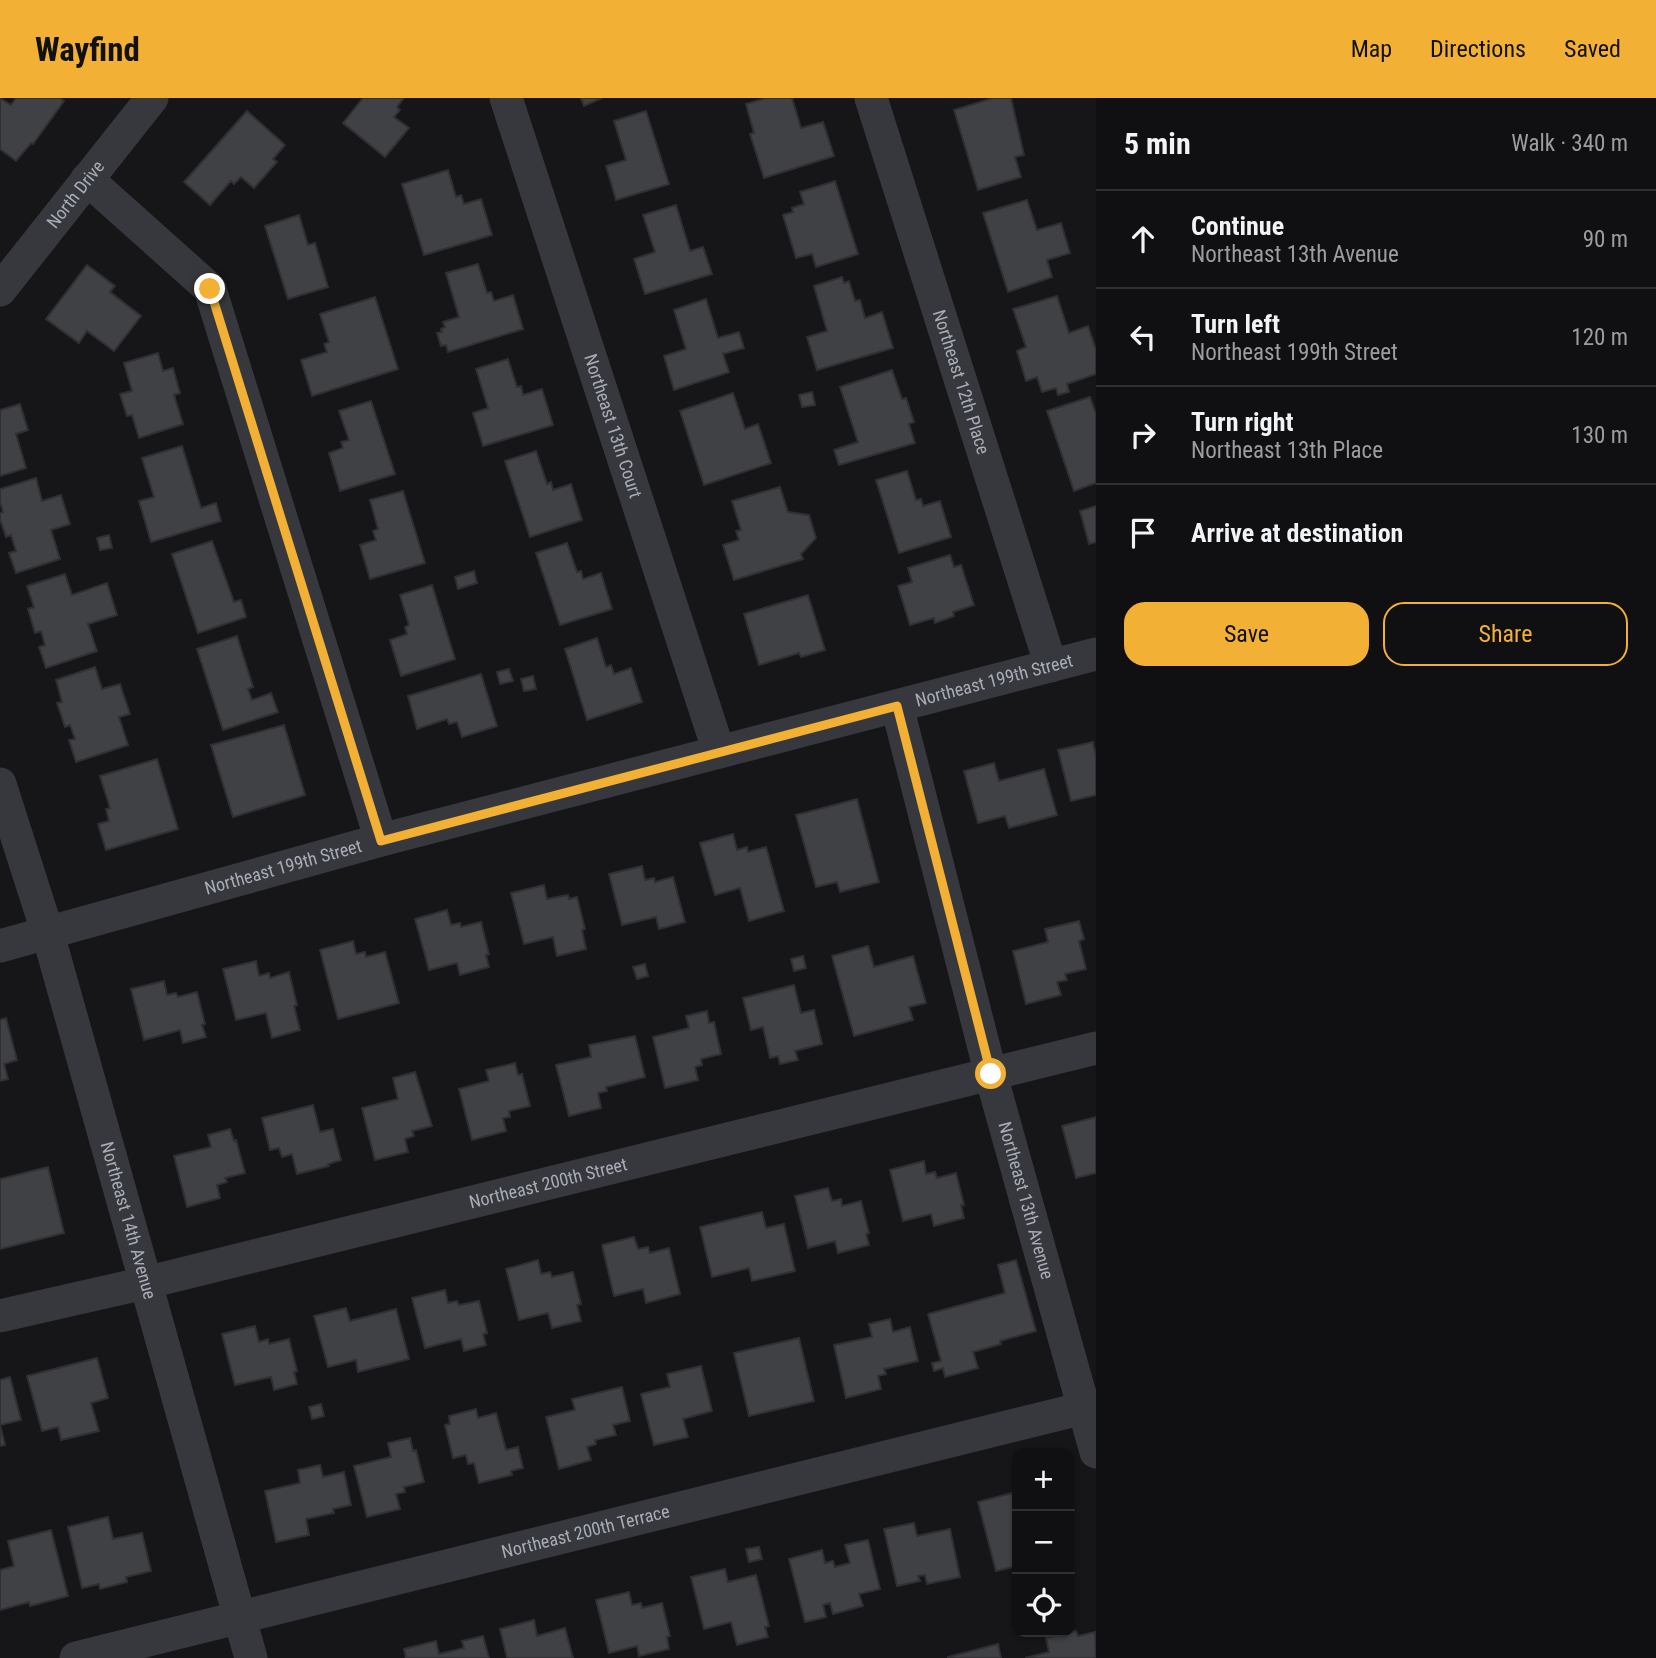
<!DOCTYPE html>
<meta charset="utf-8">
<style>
:root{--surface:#101012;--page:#19191b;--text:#f1f3f6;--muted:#9c9d9f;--line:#303032;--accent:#f2b134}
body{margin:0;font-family:"Roboto Condensed",sans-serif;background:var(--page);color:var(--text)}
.controls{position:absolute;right:21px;bottom:21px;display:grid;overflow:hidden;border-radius:14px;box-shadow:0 2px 5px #0004}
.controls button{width:63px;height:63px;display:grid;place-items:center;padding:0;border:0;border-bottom:2px solid var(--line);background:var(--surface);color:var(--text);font:35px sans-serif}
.stop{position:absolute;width:21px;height:21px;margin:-16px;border:5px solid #f2b134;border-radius:50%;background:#fff}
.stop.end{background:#f2b134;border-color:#fff;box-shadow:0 2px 7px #0008}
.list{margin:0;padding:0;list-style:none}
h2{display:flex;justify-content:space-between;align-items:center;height:91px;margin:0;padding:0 28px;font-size:30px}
h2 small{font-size:23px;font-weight:400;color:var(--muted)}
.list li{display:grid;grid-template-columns:46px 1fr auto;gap:21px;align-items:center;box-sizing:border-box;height:98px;padding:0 28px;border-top:2px solid var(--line)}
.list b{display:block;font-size:26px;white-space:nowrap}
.list p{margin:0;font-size:23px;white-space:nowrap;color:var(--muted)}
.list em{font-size:23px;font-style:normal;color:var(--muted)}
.actions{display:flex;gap:14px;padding:21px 28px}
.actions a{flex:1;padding:16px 0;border:2px solid var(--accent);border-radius:21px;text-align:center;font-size:24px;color:var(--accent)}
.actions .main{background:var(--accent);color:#111}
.icon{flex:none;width:38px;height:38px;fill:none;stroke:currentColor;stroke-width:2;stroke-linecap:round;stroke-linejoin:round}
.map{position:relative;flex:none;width:1096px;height:1560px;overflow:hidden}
header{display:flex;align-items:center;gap:42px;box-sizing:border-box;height:98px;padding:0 35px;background:var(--accent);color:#111}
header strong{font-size:33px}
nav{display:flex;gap:38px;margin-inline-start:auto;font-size:24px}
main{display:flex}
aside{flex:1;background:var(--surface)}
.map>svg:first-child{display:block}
</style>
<header>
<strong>Wayfind</strong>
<nav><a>Map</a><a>Directions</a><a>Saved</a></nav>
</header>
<main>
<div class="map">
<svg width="1096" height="1560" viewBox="0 0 1096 1560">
<rect width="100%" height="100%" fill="#161618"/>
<!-- building -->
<g fill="#404145" stroke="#303034" stroke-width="2">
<polygon points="0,0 11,7 16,0 60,0 64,3 33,46 31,45 16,63 0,51"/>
<polygon points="363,0 404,0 397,9 400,12 394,19 409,30 385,59 343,25"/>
<polygon points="581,0 602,0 584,8"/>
<polygon points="766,0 792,0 801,30 823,24 834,58 764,80 750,36 754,35 746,6"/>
<polygon points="993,0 1011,0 1024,57 1015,59 1021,79 978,92 954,12"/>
<polygon points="247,13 285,47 273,61 277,64 254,90 241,79 234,86 231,83 210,107 184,84"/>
<polygon points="646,13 669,86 616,102 606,68 626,62 614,23"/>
<polygon points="448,72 456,99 461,97 464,106 481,101 492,137 424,157 402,86"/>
<polygon points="835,83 858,156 816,169 812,156 796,160 783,117 793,114 792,110 804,106 800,94"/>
<polygon points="1027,102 1037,132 1061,125 1070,155 1047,162 1052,179 1008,194 983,115"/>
<polygon points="676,107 690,153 703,149 712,176 645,196 634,161 655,154 643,117"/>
<polygon points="299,117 308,147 315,145 328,189 288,201 265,128"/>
<polygon points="478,166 487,195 491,194 494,203 513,197 523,231 448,254 446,247 441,248 437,235 442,234 441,231 445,229 443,224 459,219 446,175"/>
<polygon points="87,167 115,188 110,194 141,218 114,253 87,233 79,245 46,221"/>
<polygon points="842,179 844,185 849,183 855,203 860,202 865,220 882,214 893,250 817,272 807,239 827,233 814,188"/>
<polygon points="1057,198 1069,235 1088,228 1096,252 1096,276 1067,286 1069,294 1058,297 1056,290 1042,294 1037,279 1026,283 1017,253 1026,249 1013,211"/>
<polygon points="375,199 398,271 312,298 301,262 327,254 324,246 329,244 320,216"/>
<polygon points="706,201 718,240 739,234 744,250 723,256 729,274 674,292 664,258 686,251 674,212"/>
<polygon points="158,255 163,273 173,270 180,295 174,297 183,326 139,340 132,317 127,318 120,296 132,293 124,265"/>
<polygon points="508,261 517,289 521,288 523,297 542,291 553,327 483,348 473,315 488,310 476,271"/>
<polygon points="892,272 902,301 906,300 914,324 909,326 915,345 839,367 834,352 858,344 840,289"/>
<polygon points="812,294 815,307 802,309 799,297"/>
<polygon points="733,295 745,331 758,326 771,365 704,387 680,313"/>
<polygon points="1090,299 1096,316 1096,385 1074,393 1047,313"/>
<polygon points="371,303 395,376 340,393 329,355 343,350 341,344 349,342 339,313"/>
<polygon points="20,306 28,332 16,336 26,370 0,378 0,312"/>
<polygon points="182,348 201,410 216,405 221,423 151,444 139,403 154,399 142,360"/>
<polygon points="536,353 547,386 551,384 553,392 571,386 582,422 530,439 505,363"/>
<polygon points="907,373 916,402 921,401 923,408 940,403 951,439 899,455 876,382"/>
<polygon points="36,380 42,403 61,397 70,426 51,432 60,461 16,475 9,455 16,453 11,437 6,439 0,421 0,415 3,414 0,404 0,391"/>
<polygon points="780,389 788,414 809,417 816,440 801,456 803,461 734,482 723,447 739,442 736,433 741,432 732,403"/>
<polygon points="403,393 425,465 370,481 360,447 376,442 373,433 378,431 370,402"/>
<polygon points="1096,408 1096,444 1089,446 1080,413"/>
<polygon points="109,437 112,450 100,452 97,440"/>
<polygon points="212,443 234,504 241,502 246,519 198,535 172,456"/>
<polygon points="567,445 577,474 581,473 583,481 601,475 612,511 560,527 536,455"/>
<polygon points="950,457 954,469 961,467 974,507 953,514 954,518 935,525 934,520 910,527 898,488 912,484 908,470"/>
<polygon points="474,473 477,485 458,491 455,479"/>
<polygon points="65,476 72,497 107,485 117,517 88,526 97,553 46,570 39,549 45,547 41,533 35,535 28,511 34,509 27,488"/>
<polygon points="432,487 455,561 401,578 390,542 407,536 405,529 409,527 400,497"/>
<polygon points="808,497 825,552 801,559 799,555 759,567 744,516"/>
<polygon points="237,538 253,589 248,591 252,602 271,595 278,614 223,632 197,551"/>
<polygon points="597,540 606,569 611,567 614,576 631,570 642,604 587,622 565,551"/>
<polygon points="95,569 102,591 120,586 130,616 119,619 128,647 76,664 69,642 75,641 70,627 65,629 57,605 62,604 56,582"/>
<polygon points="509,571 513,583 500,586 497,574"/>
<polygon points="481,576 497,628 462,639 457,624 449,626 447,621 417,631 408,598"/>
<polygon points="533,578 536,591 524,593 521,581"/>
<polygon points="284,627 305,697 233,719 211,647"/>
<polygon points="1093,644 1096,658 1096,697 1071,703 1058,652"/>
<polygon points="157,661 178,731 106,752 98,726 109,723 106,711 110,710 100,678"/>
<polygon points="994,665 999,683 1044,671 1057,717 1009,730 1005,718 978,725 964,673"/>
<polygon points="857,701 879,784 840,794 837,784 816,789 796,717"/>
<polygon points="733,736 737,752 747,749 748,754 766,749 784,813 749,823 740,790 715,797 700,745"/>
<polygon points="642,768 645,782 654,780 655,784 673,779 685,824 659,831 656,819 622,827 609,776"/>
<polygon points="544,787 547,801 568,797 569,801 577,799 585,831 582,832 586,851 557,858 553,839 524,846 511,795"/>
<polygon points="447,812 451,827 460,825 461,829 481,824 489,856 486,857 489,869 460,877 457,865 429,872 415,821"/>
<polygon points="1079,823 1084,841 1079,843 1086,871 1065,876 1067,882 1057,884 1061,897 1026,906 1013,853 1048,844 1045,831"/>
<polygon points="353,843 356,856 365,854 366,859 385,854 399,905 338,921 320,852"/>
<polygon points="868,848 874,869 913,858 926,905 909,909 913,922 854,938 832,858"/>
<polygon points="803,858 806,870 794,873 791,861"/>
<polygon points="256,863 259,878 269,875 270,880 289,874 297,907 294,908 300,932 272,940 266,915 236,922 223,871"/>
<polygon points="645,866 648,878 637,881 633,869"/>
<polygon points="164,883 167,897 176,895 178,899 197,894 205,926 202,927 206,939 183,945 180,932 144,942 131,891"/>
<polygon points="794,887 801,915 814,912 822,946 795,953 798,962 780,966 778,958 770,960 763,929 751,932 743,900"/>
<polygon points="707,913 709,925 714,924 721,956 701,961 702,967 695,969 698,982 665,990 653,939 689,930 686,918"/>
<polygon points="6,920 17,962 4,966 8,981 0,983 0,922"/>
<polygon points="635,938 645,979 606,989 607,993 598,995 601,1010 569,1018 556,967 591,959 589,947"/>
<polygon points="515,965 518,977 522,976 530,1008 509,1013 510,1019 503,1020 506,1033 472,1042 459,991 489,983 486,972"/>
<polygon points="415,974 432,1028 412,1033 414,1038 405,1041 408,1054 375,1062 362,1010 398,1001 393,980"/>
<polygon points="313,1007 320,1034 333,1031 341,1062 328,1066 329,1068 297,1076 292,1056 282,1059 279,1050 270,1052 262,1020"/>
<polygon points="1096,1019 1096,1075 1076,1080 1062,1028"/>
<polygon points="230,1031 234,1043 236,1042 245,1075 225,1080 227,1084 217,1087 220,1100 187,1109 174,1058 211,1049 208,1037"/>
<polygon points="924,1063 926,1076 935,1074 937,1080 956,1075 964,1107 961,1107 964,1120 934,1128 931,1116 903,1123 890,1072"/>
<polygon points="48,1069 64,1135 0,1151 0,1081"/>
<polygon points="828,1090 832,1103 841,1101 842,1108 861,1103 869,1135 866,1136 869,1147 838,1155 835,1143 808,1150 795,1098"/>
<polygon points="762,1114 766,1130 784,1126 795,1173 752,1183 749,1170 712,1179 700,1129"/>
<polygon points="634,1139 638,1151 648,1149 650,1155 669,1150 680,1196 646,1205 643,1191 614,1198 602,1147"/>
<polygon points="538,1162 541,1176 550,1174 552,1179 573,1174 581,1206 577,1207 581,1223 552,1230 548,1215 519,1222 506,1171"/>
<polygon points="1016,1162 1036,1233 1000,1243 1001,1246 973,1254 978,1270 945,1279 943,1270 934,1273 932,1265 941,1263 928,1216 1005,1195 998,1167"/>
<polygon points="445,1192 448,1205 457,1203 459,1207 479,1203 487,1235 483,1236 486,1247 464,1253 461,1241 425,1250 412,1200"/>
<polygon points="346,1210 350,1223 396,1211 409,1261 358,1274 356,1262 328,1269 314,1218"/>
<polygon points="890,1221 893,1234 910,1229 918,1263 884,1271 886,1276 878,1278 881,1291 846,1300 834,1247 872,1239 869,1226"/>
<polygon points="255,1228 259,1244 268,1241 269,1246 289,1241 297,1273 294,1274 297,1286 274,1292 271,1279 235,1287 222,1236"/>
<polygon points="799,1240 814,1303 749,1318 734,1255"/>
<polygon points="97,1260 108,1300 91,1305 99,1333 61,1342 58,1329 42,1333 27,1278"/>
<polygon points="701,1268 712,1313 683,1321 688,1339 654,1347 641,1296 670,1289 667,1276"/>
<polygon points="10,1279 21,1322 0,1327 5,1347 0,1348 0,1282"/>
<polygon points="622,1289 630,1323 613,1327 616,1337 595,1342 596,1346 587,1349 591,1362 559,1371 546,1319 575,1312 572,1301"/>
<polygon points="321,1306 324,1318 312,1321 309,1309"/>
<polygon points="476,1311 478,1320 496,1315 506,1352 518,1349 523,1370 511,1373 512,1377 479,1385 474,1365 468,1366 466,1357 453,1360 445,1327 450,1326 449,1318"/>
<polygon points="410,1340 413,1353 416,1352 424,1384 404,1389 405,1394 396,1396 400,1411 367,1419 354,1368 391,1359 388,1345"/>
<polygon points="320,1367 323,1379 344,1374 351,1407 333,1411 334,1415 306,1421 309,1437 276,1444 265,1393 300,1385 298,1372"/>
<polygon points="1012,1395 1015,1407 1017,1407 1017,1468 996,1473 978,1404"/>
<polygon points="108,1419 113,1441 142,1435 151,1473 126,1479 127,1484 100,1491 99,1486 82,1490 68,1429"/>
<polygon points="914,1425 917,1438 950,1431 960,1479 927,1486 925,1477 918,1478 920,1483 897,1488 884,1431"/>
<polygon points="51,1432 68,1498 30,1508 29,1504 0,1512 0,1472 14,1468 8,1443"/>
<polygon points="868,1442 880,1491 859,1496 863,1508 833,1516 830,1505 823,1507 826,1519 805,1524 789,1461 822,1452 825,1465 833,1463 835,1469 850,1465 845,1447"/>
<polygon points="759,1449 762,1461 749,1464 746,1451"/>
<polygon points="725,1471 728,1484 756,1477 769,1528 765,1529 768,1539 737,1547 731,1524 704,1531 691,1479"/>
<polygon points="629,1494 632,1507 641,1505 642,1510 662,1505 670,1538 667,1539 669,1551 639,1558 637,1548 609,1555 596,1502"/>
<polygon points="534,1522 537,1538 565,1530 573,1560 507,1560 500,1531"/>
<polygon points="1076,1533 1078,1538 1095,1534 1096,1560 1025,1560 1049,1554 1046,1540"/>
<polygon points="483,1538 489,1560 406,1560 404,1551 436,1543 439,1556 464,1550 462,1543"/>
<polygon points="998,1546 1001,1560 948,1560 948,1559"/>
</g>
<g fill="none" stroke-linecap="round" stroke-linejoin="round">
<!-- street -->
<g stroke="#37383d" stroke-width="33">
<path id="s1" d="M506 0 719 654"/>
<path id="s2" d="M871 0 1051 568"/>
<polyline points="87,81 210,191 381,742"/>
<path id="s3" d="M0 192 152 0"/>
<path id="s4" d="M897 608 991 977 1096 1354"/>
<path id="s5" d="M0 686 48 836 251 1560"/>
<path id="s6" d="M0 848 381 742 1096 556"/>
<path id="s7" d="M0 1218 145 1185 1096 950"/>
<path id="s8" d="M76 1560 1096 1307"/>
</g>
</g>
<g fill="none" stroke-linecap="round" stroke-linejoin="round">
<!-- route -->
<polyline stroke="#f2b134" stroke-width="9" points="210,191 381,743 897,608 991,976"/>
</g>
<g text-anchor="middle" stroke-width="6" stroke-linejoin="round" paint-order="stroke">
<!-- street labels -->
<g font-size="18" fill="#a8adb8" stroke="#111113">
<text dy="6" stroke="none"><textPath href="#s3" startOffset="122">North Drive</textPath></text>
<text dy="6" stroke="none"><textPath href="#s2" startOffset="298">Northeast 12th Place</textPath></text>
<text dy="6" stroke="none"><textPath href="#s1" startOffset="345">Northeast 13th Court</textPath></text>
<text dy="6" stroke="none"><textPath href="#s6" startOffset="1029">Northeast 199th Street</textPath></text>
<text dy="6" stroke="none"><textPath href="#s6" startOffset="294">Northeast 199th Street</textPath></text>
<text dy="6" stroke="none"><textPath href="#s7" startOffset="564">Northeast 200th Street</textPath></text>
<text dy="6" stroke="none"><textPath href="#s4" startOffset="511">Northeast 13th Avenue</textPath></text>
<text dy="6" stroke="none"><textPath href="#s5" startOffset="455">Northeast 14th Avenue</textPath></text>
<text dy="6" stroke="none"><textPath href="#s8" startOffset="525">Northeast 200th Terrace</textPath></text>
</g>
</g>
</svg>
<div class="controls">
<button>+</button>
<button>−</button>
<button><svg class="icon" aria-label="locate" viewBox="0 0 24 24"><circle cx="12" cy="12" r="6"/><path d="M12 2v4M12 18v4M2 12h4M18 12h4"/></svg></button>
</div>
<div class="stop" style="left:991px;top:976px"></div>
<div class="stop end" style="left:210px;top:191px"></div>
</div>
<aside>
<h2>5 min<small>Walk · 340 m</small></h2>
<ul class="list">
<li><svg class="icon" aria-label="ahead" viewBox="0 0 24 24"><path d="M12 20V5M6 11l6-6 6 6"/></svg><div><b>Continue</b><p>Northeast 13th Avenue</p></div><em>90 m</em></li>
<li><svg class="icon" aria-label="left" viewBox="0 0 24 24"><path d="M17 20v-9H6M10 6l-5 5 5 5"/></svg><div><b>Turn left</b><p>Northeast 199th Street</p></div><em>120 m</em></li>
<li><svg class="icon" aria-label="right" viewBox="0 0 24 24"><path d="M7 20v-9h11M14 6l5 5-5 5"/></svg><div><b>Turn right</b><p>Northeast 13th Place</p></div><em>130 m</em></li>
<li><svg class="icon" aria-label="arrive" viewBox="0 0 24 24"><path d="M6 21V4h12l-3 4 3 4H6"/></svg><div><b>Arrive at destination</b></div></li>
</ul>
<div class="actions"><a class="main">Save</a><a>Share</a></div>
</aside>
</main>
